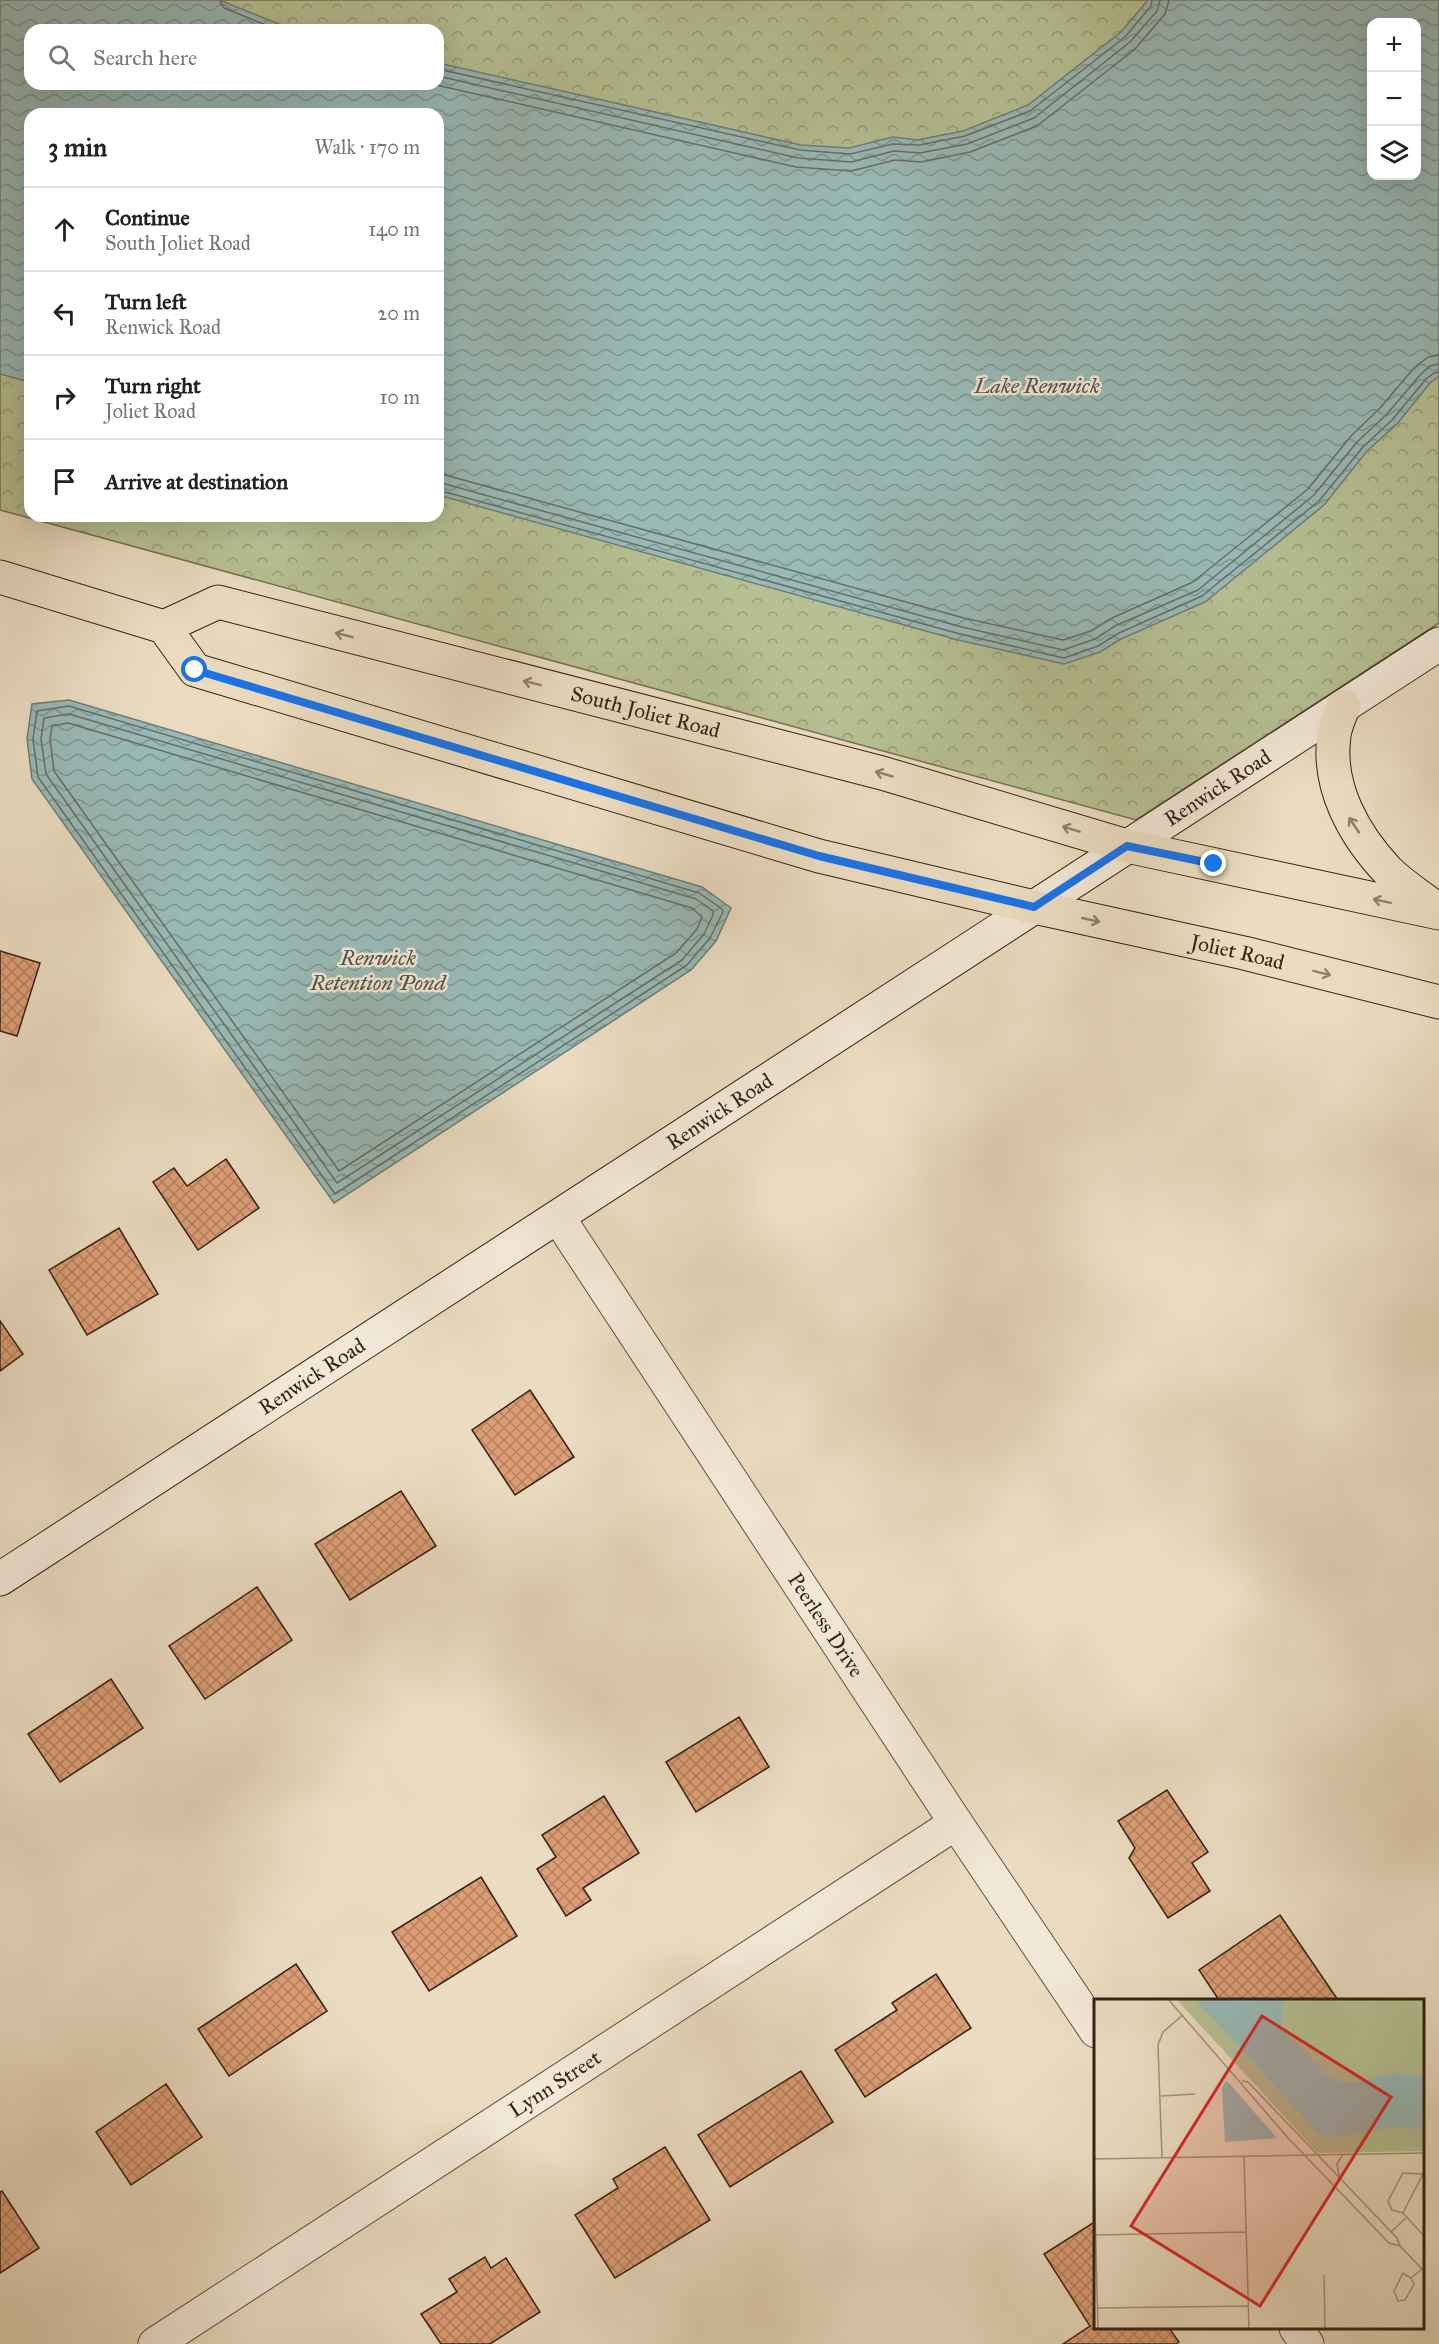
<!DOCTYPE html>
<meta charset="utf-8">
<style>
:root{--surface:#fff;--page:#f6f6f6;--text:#222;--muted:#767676;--line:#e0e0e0}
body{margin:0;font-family:"IM FELL Great Primer",serif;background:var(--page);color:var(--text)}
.controls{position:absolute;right:18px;top:18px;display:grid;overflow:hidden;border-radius:12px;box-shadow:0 6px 24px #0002}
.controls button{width:54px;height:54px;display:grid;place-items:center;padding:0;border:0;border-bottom:2px solid var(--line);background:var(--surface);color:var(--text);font:30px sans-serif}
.stop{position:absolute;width:18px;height:18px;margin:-14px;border:4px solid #1a73e8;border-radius:50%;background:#fff}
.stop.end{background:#1a73e8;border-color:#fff;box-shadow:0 2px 6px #0008}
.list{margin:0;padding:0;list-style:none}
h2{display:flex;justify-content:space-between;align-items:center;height:78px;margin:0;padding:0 24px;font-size:26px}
h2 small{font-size:20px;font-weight:400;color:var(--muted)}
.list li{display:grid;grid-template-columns:39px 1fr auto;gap:18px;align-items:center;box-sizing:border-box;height:84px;padding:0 24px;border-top:2px solid var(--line)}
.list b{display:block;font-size:22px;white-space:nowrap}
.list p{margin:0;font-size:20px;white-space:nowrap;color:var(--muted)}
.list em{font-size:20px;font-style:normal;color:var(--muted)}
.icon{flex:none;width:33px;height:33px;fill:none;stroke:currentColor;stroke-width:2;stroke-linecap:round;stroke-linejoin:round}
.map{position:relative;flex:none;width:1439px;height:2344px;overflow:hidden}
.search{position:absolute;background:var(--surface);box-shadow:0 6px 24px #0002;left:24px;top:24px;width:420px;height:66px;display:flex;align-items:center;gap:15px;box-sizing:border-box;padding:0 21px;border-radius:18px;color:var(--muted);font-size:22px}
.panel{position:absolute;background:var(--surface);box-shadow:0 6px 24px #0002;left:24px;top:108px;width:420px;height:414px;border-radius:18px}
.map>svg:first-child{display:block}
</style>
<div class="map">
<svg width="1439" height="2344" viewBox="0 0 1439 2344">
<defs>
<pattern id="forest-crowns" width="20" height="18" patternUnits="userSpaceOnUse" patternTransform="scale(1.5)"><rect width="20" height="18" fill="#b6c094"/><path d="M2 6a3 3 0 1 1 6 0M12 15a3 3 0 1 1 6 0" fill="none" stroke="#959c78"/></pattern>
<pattern id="water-waves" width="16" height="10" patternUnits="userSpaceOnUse" patternTransform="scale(1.5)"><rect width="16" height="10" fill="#99bab7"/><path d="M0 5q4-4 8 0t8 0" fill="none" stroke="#7d9794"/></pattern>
<pattern id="building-cross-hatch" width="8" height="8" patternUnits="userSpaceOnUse" patternTransform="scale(1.5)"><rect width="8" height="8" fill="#dd9d75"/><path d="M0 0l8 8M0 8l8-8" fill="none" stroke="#b4805f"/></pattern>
</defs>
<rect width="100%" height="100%" fill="#ebdcc1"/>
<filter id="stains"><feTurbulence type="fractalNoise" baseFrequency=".00333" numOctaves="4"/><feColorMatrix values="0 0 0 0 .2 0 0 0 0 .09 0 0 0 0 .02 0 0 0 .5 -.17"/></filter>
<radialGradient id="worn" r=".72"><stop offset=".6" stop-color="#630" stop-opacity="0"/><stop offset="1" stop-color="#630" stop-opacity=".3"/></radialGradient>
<!-- forest -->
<path fill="url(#forest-crowns)" stroke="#747154" stroke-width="1.5" fill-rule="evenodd" d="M0 0H1439V623L1136 820 0 510ZM1372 22H1416V176H1372ZM30 30H438V84H30ZM30 114H438V516H30Z"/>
<!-- water -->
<g fill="url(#water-waves)" stroke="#707d76" stroke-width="1.5" fill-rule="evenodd">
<path d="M0 0H219L294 30H30V84H438V63L801 145 849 148 893 137 917 140 963 131 1028 105 1121 32 1148 0H1439V376L1430 383 1397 424 1367 451 1324 505 1205 602 1121 639 1100 652 1064 664 958 640 438 495V114H30V382L0 374ZM1372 22H1416V176H1372Z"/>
<polygon points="69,700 702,887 731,908 716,941 691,970 334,1203 32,779 27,739 32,704"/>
</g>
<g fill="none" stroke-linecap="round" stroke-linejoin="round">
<!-- shore -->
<g stroke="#666e66" stroke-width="1.5">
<polyline points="219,0 224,8 278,30"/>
<polyline points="438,69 800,150 850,154 893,144 919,145 965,136 1030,111 1125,37 1151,6 1152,0"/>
<polyline points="438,76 798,158 851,162 894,151 920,153 967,144 1034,118 1130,42 1157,11 1160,0"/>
<polyline points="432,84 796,167 851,171 895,160 921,162 970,152 1037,126 1135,49 1165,14 1169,0"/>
<polyline points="438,473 964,618 1063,640 1091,631 1112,618 1193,582 1308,489 1351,436 1380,408 1414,368 1428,357 1439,355"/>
<polyline points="438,482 962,627 1063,650 1095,639 1115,626 1198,590 1314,495 1357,442 1387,414 1421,374 1430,366 1439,364"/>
<polyline points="438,490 960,634 1064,658 1098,646 1119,633 1202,596 1319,501 1363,447 1393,419 1426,379 1434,373 1439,372"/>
<polygon points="69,706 699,893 722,909 723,912 710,938 687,965 335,1194 38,777 33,739 37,711"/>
<polygon points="69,714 696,899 713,911 713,915 704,934 682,960 337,1183 46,774 41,739 44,718"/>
<polygon points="68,723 692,908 702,917 697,929 676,953 339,1171 54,771 50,739 52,726"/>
</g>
</g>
<!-- building -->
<g fill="url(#building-cross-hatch)" stroke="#332215" stroke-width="1.5">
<polygon points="0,951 40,963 17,1036 0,1031"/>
<polygon points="226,1159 259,1208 198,1250 153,1182 174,1168 187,1186"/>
<polygon points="119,1228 158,1294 87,1335 49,1270"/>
<polygon points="0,1321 23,1354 0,1371"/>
<polygon points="530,1390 574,1457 515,1495 472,1430"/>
<polygon points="401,1491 436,1546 350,1600 315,1544"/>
<polygon points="257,1587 292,1640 205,1699 169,1646"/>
<polygon points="111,1679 143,1728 60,1782 28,1734"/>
<polygon points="739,1717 769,1767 696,1812 666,1762"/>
<polygon points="1167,1790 1208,1852 1192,1863 1210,1891 1168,1918 1129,1858 1135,1848 1118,1821"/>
<polygon points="604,1796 639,1853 583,1888 591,1900 566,1916 537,1869 556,1857 542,1835"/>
<polygon points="481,1877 517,1936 429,1991 392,1932"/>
<polygon points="1280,1915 1338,2000 1219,2000 1199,1970"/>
<polygon points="296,1964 327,2011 229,2076 198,2029"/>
<polygon points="936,1974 971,2028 865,2097 835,2050 897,2010 892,2003"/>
<polygon points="801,2071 833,2122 730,2187 698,2135"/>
<polygon points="166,2084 202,2137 131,2185 96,2132"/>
<polygon points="665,2147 710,2220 615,2278 575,2215 618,2188 613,2179"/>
<polygon points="2,2191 39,2248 0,2273 0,2192"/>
<polygon points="1096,2221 1096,2328 1169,2328 1179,2342 1176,2344 1063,2344 1090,2326 1044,2254"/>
<polygon points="485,2257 491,2268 506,2258 540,2312 490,2344 441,2344 421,2314 457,2292 449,2279"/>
</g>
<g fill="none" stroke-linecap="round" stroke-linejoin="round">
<defs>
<g id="street">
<path id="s1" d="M558 1217 956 1823 1096 2031"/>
<polyline points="1296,2328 1307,2344"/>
<path id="s2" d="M155 2344 956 1823"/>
</g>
<g id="secondary">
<path id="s3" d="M0 1579 1439 644"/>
</g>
<g id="primary">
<path id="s4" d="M0 577 164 627 195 670 819 856 1034 907 1244 953 1439 1002"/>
<path id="s5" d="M164 627 218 602 882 773 1127 846 1439 913"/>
<path d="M1344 706C1340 715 1335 726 1334 736 1327 787 1354 835 1388 871 1402 885 1420 896 1435 908"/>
</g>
</defs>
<!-- street casing -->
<use href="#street" stroke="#615040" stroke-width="35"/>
<!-- secondary casing -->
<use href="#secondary" stroke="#332215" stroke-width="35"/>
<!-- primary casing -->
<use href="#primary" stroke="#332215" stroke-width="35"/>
<!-- street -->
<use href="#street" stroke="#f2e8d7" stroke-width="33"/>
<!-- secondary -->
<use href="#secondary" stroke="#f2e8d7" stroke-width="33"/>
<!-- primary -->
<use href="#primary" stroke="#ebdcc1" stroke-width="33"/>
</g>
<!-- one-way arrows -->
<defs><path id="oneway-shaft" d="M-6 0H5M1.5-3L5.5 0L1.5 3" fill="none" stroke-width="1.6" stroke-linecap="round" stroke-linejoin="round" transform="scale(1.5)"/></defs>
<g stroke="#8f7f6b">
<use href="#oneway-shaft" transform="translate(344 635) rotate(-166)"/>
<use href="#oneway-shaft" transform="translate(532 683) rotate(-166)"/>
<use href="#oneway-shaft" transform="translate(884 774) rotate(-164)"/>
<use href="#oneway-shaft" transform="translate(1354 825) rotate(-124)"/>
<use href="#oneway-shaft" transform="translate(1071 829) rotate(-163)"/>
<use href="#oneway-shaft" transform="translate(1382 901) rotate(-168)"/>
<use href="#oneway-shaft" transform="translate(1091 920) rotate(13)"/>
<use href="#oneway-shaft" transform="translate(1322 973) rotate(14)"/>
</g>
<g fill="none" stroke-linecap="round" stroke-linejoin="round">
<!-- route -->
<polyline stroke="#1a73e8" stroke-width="8" points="195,670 819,856 1034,907 1127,846 1214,864"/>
</g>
<g text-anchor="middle" stroke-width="5" stroke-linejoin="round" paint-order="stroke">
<!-- street labels -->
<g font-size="21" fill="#332215" stroke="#f2e8d7">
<text dy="7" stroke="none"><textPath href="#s5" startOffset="501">South Joliet Road</textPath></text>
<text dy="7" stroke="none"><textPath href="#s3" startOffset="1452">Renwick Road</textPath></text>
<text dy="7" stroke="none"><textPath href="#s4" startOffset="1305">Joliet Road</textPath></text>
<text dy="7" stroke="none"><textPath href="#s3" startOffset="858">Renwick Road</textPath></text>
<text dy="7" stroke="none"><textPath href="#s3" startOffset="372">Renwick Road</textPath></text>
<text dy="7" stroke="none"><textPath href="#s1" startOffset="488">Peerless Drive</textPath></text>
<text dy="7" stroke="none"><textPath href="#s2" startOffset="477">Lynn Street</textPath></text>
</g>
<!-- water labels -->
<g font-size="22" font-style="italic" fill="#525046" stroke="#f2e8d7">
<text x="1037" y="393">Lake Renwick</text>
<text x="378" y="965">Renwick<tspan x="378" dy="25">Retention Pond</tspan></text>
</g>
</g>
<!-- overview -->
<g transform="translate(1094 1999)">
<rect width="330" height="330" fill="#ebdcc1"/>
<path d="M82 0H330V152L224 154Z" fill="#b6c094"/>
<path d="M101 0H190L188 30 232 75 247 83H266L304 73 330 78V130L292 129 242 138 226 136ZM132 82 135 84 183 139 131 143 128 89Z" fill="#99bab7"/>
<path fill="none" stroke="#a1927c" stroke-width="1.5" d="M74 0 194 139 295 244 306 247 330 272M148 82 154 83 303 239 306 247M67 97 101 95M150 157 155 330M68 159 64 46 69 33 89 16M0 160 330 154M0 171 4 330M330 173 309 214 330 237M245 177 243 165 249 155M309 214 298 211 294 202 309 174 329 175M297 233 312 219M1 236 152 233M230 276 231 330M317 279 309 274 300 292 304 302 311 301 320 285 317 279 328 270M3 309 154 307"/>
<path fill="#d62828" fill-opacity="0.15" stroke="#d62828" stroke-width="3" d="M168 17 297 98 166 307 37 227Z"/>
<rect width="330" height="330" fill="none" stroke="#332215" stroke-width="3"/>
</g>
<rect width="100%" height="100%" filter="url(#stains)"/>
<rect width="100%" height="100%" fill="url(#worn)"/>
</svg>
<div class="controls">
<button>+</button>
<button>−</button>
<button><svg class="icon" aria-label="layers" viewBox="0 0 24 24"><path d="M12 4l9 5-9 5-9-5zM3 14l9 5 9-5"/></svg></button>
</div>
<div class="stop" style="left:195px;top:670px"></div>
<div class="stop end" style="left:1214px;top:864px"></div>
<div class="search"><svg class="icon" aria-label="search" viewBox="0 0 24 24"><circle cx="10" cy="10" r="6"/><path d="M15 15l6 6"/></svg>Search here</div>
<section class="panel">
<h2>3 min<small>Walk · 170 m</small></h2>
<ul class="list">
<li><svg class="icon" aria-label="ahead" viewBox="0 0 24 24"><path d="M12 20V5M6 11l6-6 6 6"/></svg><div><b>Continue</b><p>South Joliet Road</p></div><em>140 m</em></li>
<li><svg class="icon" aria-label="left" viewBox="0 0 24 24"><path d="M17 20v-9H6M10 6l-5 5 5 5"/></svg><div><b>Turn left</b><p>Renwick Road</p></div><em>20 m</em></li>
<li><svg class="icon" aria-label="right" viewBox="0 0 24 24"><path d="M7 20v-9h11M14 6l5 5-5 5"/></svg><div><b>Turn right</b><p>Joliet Road</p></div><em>10 m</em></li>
<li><svg class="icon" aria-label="arrive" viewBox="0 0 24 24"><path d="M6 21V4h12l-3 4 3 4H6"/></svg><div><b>Arrive at destination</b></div></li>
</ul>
</section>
</div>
